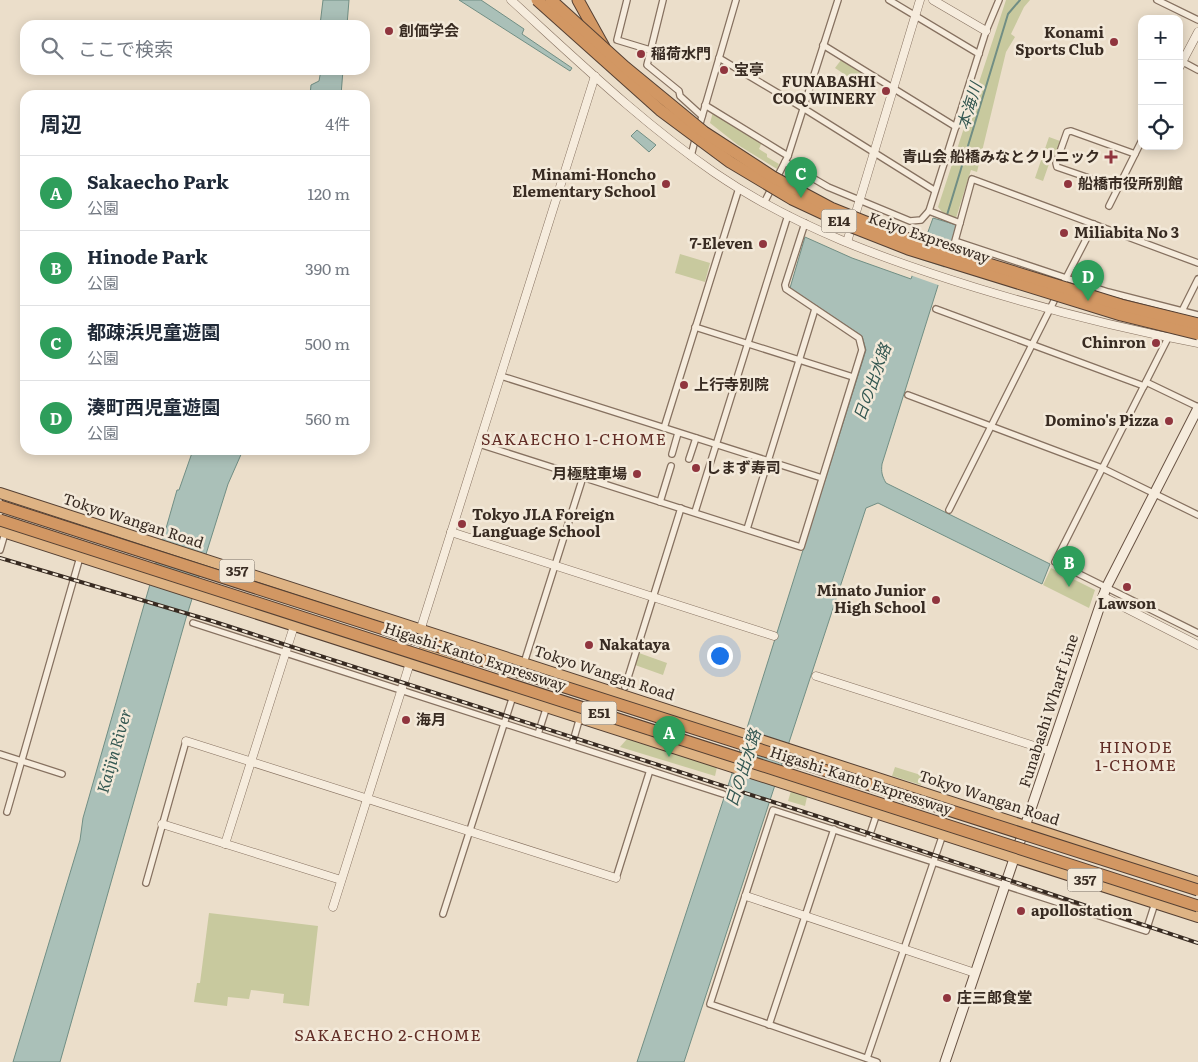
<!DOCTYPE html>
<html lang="ja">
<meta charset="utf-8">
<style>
:root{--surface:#fff;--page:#f6f6f7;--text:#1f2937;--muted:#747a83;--line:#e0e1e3;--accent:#db2777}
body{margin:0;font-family:Literata,"Noto Sans JP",serif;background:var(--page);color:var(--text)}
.controls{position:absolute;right:15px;top:15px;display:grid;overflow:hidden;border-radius:10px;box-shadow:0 2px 12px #0003}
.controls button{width:45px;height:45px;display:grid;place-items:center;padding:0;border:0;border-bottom:1px solid var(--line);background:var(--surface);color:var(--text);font:25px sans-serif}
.you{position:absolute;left:719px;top:655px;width:18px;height:18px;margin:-12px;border:4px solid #fff;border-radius:50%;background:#1a73e8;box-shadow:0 0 0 8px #1a73e833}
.badge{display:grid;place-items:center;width:32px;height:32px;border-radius:50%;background:var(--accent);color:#fff;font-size:16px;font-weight:700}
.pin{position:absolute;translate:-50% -41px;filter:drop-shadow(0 1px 2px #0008)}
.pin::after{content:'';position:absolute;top:26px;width:18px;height:15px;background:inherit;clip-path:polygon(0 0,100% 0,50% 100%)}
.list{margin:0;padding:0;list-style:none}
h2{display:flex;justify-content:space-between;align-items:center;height:65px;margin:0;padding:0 20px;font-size:21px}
h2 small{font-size:16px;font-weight:400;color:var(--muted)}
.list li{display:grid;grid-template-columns:32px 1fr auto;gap:15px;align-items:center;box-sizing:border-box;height:75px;padding:0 20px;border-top:1px solid var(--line)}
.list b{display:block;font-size:19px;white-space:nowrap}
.list p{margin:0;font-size:16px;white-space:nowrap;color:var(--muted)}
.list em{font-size:16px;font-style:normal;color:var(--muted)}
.icon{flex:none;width:28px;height:28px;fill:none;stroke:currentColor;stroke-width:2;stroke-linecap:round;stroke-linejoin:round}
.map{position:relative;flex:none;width:1198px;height:1062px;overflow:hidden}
.search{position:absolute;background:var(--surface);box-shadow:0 2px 12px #0003;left:20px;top:20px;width:350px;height:55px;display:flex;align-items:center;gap:12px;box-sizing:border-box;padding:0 18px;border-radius:15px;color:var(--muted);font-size:19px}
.panel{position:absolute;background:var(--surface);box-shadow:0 2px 12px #0003;left:20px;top:90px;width:350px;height:365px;border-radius:15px}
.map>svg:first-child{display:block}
</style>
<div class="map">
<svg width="1198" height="1062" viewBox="0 0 1198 1062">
<rect width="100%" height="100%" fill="#ebdeca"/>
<!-- green -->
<g fill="#c8c99e">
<polygon points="1006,0 1030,0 1024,7 1011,34 1015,37 1006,52 977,172 971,170 956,218 943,213 938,207"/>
<polygon points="841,60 865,76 862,86 835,68"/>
<polygon points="713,112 762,142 759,149 767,154 767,157 779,164 777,169 738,145 710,123"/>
<polygon points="1049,137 1060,141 1053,162 1050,161 1043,181 1035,178"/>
<polygon points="680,254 710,263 705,282 675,273"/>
<polygon points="1051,568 1095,590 1089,608 1043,585"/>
<polygon points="639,653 667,663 663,675 635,665"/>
<polygon points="627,739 717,767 715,776 620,747"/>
<polygon points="895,767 924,776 921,785 892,776"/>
<polygon points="791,791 807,797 805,806 788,801"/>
<polygon points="209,913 318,926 309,1006 283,1003 284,994 251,990 249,999 228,997 227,1006 194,1002 197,983 200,983"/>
</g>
<!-- water -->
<g fill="#aac0b8" stroke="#718e84">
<polygon points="323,0 349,0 347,25 320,25"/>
<polygon points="459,0 481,0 524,29 522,34 572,68 570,71"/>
<polygon points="321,70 343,70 341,95 310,95 311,85 319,81"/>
<polygon points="637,130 656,145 649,152 631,136"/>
<path d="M933 218 957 225 882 464C881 472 882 476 886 483L1050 564 1042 584 878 503 866 508 684 1062H637L747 728 866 350 862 336 790 288 805 237 852 258 911 279Z"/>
<polygon points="193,450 243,450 228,484 186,618 60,1062 13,1062 80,840 83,818 177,490 179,490"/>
</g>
<!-- pier -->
<polygon fill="#ebdeca" points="916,258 946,268 941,286 910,275"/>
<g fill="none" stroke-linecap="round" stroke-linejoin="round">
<!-- stream -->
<polyline stroke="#718e84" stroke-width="2" points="947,215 1008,14 1020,0"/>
<defs>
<g id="minor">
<polyline points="627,0 617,40 650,50"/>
<polyline points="663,0 647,65 679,91 680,96 702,116"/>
<polyline points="889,0 979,54"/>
<polyline points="1157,0 1198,20"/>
<polyline points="823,45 956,127"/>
<polyline points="719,58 803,108 934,190"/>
<polyline points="1183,62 1198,70"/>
<polyline points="705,105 788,156"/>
<polyline points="699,127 736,0"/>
<polyline points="691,156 696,136"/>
<polyline points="785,162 828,187 910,221 921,220 929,211 986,31 999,0"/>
<polyline points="1118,188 1057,167 1056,163 1067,132 1071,131 1135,154"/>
<polyline points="764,203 788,156 838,0"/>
<polyline points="1109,206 1142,140"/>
<polyline points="929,211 960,223"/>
<polyline points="1198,263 972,179 955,241 1108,292 1198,315"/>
<polyline points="1065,280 1094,224"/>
<polyline points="936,309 1144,386"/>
<polyline points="1180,315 1198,279"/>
<polyline points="695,327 853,377"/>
<polyline points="1170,334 1055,562 1198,633"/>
<polyline points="501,376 822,478"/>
<polyline points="1146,382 1198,407"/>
<polyline points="908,395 1102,468 1198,515"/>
<polyline points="664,428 739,188"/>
<polyline points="479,444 801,547 862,350 859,338 786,289 785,285 805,223"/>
<polyline points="672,454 678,433"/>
<polyline points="689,459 696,438"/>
<polyline points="660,502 671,466"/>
<polyline points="949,510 1057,295"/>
<polyline points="695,512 788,215"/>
<polyline points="747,529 815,309"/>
<polyline points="0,550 5,533"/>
<polyline points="193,623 723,794"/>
<polyline points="524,663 583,477"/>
<polyline points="625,687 681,508"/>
<polyline points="538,734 547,706"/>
<polyline points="572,745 580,717"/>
<polyline points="0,754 62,774"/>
<polyline points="7,812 80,557"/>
<polyline points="868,840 877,813"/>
<polyline points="616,878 650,770"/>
<polyline points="146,883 186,741"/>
<polyline points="443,914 513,696"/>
<polyline points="769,1025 834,829"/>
<polyline points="867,1058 943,834"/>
<polyline points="877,1062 710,1004 773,810 1146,931 1155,903"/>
</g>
<g id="tertiary">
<path d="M511 0C577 60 641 122 715 173 794 227 886 260 977 288 1049 310 1123 329 1198 343"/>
<polyline points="933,0 986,31"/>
<polyline points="1179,68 1198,32"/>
<polyline points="847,242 920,0"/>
<polyline points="451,532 774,636"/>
<polyline points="1102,596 1198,645"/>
<polyline points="816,676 1050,751"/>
<polyline points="186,741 616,878"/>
<polyline points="162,824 341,880"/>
<polyline points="225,844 294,626"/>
<polyline points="746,896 975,973"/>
<polyline points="333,907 595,76"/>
</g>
<polyline id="secondary" points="945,1062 1106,588 1198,408"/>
<g id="trunk">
<polyline points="0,493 1198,882"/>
<polyline points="0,531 1198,917"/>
<polyline points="421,635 424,647 455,658 462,674"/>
</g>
<polyline id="motorway" points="578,0 604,47"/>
</defs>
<!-- minor casing -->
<use href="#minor" stroke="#867160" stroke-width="8"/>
<!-- tertiary casing -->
<use href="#tertiary" stroke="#867160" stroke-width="9"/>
<!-- secondary casing -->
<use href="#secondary" stroke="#685243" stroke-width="11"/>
<!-- trunk casing -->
<use href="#trunk" stroke="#554033" stroke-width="12"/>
<!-- motorway casing -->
<use href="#motorway" stroke="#554033" stroke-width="13"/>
<!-- minor -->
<use href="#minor" stroke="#f6ecdd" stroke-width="5.5"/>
<!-- tertiary -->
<use href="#tertiary" stroke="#f6ecdd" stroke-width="8"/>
<!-- secondary -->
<use href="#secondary" stroke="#f6ecdd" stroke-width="9"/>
<!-- trunk -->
<use href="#trunk" stroke="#deb384" stroke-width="10"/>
<!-- motorway -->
<use href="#motorway" stroke="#d29763" stroke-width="11"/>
<defs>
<polyline id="rail" points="0,558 212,621 832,821 1198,943"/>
</defs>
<!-- rail casing -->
<use href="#rail" stroke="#382b22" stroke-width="4"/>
<!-- rail -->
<use href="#rail" stroke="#f3e9d9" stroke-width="2" stroke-dasharray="5.5" stroke-linecap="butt"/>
<defs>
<g id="motorway-bridge">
<polyline points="537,0 660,110 730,162 792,199 852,227 908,249 1121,315 1198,334"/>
<polyline points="551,0 625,67 704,132 773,177 831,208 911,240 1121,305 1198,324"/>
<polyline points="0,506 1198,890"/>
<polyline points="0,520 1198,906"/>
</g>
</defs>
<!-- motorway-bridge casing -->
<use href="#motorway-bridge" stroke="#554033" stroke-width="13" stroke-linecap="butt"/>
<!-- motorway-bridge -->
<use href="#motorway-bridge" stroke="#d29763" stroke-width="11"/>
</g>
<!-- markers -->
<g fill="#90353e" stroke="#f3e9d9" stroke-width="2">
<circle cx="389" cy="31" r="5"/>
<circle cx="1114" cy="42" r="5"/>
<circle cx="641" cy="54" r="5"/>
<circle cx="724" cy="70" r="5"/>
<circle cx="886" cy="91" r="5"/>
<path d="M1108.5 149.5h5v5h5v5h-5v5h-5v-5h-5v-5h5z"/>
<circle cx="666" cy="184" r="5"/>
<circle cx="1068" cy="184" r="5"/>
<circle cx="1064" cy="233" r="5"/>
<circle cx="763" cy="244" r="5"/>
<circle cx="1156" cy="343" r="5"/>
<circle cx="684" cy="385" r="5"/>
<circle cx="1169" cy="421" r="5"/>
<circle cx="696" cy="468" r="5"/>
<circle cx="637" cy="474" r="5"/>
<circle cx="462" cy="524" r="5"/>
<circle cx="1127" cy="587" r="5"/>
<circle cx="936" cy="600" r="5"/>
<circle cx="589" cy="645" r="5"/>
<circle cx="406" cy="720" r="5"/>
<circle cx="1021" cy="911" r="5"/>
<circle cx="947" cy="998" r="5"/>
</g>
<g text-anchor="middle" stroke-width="5" stroke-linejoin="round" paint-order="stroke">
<!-- shield labels -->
<g fill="#f3e9d9" stroke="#706459" stroke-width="1">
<rect x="821.5" y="209.5" width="35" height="23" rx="4"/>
<rect x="219.5" y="559.5" width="35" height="23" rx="4"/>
<rect x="581.5" y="701.5" width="35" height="23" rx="4"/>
<rect x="1067.5" y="868.5" width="35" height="23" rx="4"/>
</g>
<g font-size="14" font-weight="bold" fill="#382b22">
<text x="839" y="226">E14</text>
<text x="237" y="576">357</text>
<text x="599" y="718">E51</text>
<text x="1085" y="885">357</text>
</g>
<!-- poi labels -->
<g font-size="15" font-weight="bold" fill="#382b22" stroke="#f3e9d9" text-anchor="start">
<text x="399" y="36">創価学会</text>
<text x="1104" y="38" text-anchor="end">Konami<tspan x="1104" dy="17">Sports Club</tspan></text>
<text x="651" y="59">稲荷水門</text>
<text x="734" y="75">宝亭</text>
<text x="876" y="87" text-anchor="end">FUNABASHI<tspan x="876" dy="17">COQ WINERY</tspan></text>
<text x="1100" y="162" text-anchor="end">青山会 船橋みなとクリニック</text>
<text x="656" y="180" text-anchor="end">Minami-Honcho<tspan x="656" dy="17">Elementary School</tspan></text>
<text x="1078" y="189">船橋市役所別館</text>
<text x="1074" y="238">Miliabita No 3</text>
<text x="753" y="249" text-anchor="end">7-Eleven</text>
<text x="1146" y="348" text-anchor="end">Chinron</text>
<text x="694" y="390">上行寺別院</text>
<text x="1159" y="426" text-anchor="end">Domino's Pizza</text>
<text x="706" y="473">しまず寿司</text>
<text x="627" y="479" text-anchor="end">月極駐車場</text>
<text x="472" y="520">Tokyo JLA Foreign<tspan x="472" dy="17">Language School</tspan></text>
<text x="926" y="596" text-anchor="end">Minato Junior<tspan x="926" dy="17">High School</tspan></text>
<text x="1127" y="609" text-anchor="middle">Lawson</text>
<text x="599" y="650">Nakataya</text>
<text x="416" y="725">海月</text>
<text x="1031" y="916">apollostation</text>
<text x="957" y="1003">庄三郎食堂</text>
</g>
<!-- street labels -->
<g font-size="15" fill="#382b22" stroke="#f3e9d9">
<text transform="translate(929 238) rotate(19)" y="5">Keiyo Expressway</text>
<text transform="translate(133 521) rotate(18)" y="5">Tokyo Wangan Road</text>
<text transform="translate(475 657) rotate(18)" y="5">Higashi-Kanto Expressway</text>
<text transform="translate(604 673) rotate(18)" y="5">Tokyo Wangan Road</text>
<text transform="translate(1049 711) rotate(-72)" y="5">Funabashi Wharf Line</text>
<text transform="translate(861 781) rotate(18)" y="5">Higashi-Kanto Expressway</text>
<text transform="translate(989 798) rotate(18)" y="5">Tokyo Wangan Road</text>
</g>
<!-- water labels -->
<g font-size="16" font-style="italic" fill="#335751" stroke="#f3e9d9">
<text transform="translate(969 106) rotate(-73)" y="6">本海川</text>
<text transform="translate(872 382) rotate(-70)" y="6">日の出水路</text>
<text transform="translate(114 751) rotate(-74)" y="6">Kaijin River</text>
<text transform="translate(743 768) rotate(-72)" y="6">日の出水路</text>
</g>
<!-- neighbourhood labels -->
<g font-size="16" letter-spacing="1" fill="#612c25" stroke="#f3e9d9">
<text x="574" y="445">SAKAECHO 1-CHOME</text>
<text x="1136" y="753">HINODE<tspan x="1136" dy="18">1-CHOME</tspan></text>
<text x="388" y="1041">SAKAECHO 2-CHOME</text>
</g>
</g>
</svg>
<div class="controls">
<button>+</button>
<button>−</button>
<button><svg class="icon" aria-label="locate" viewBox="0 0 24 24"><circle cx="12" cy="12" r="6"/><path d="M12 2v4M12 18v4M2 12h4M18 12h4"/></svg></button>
</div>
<div class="you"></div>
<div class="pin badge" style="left:669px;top:757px;background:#2e9e5b">A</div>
<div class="pin badge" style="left:1069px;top:587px;background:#2e9e5b">B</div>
<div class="pin badge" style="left:801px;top:198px;background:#2e9e5b">C</div>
<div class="pin badge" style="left:1088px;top:301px;background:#2e9e5b">D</div>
<div class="search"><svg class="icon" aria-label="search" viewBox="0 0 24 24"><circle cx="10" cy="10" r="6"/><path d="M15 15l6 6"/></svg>ここで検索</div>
<section class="panel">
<h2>周辺<small>4件</small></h2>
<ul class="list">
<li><span class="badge" style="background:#2e9e5b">A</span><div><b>Sakaecho Park</b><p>公園</p></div><em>120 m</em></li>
<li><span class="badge" style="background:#2e9e5b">B</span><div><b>Hinode Park</b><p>公園</p></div><em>390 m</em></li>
<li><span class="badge" style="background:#2e9e5b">C</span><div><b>都疎浜児童遊園</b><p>公園</p></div><em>500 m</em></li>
<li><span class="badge" style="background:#2e9e5b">D</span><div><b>湊町西児童遊園</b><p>公園</p></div><em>560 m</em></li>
</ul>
</section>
</div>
